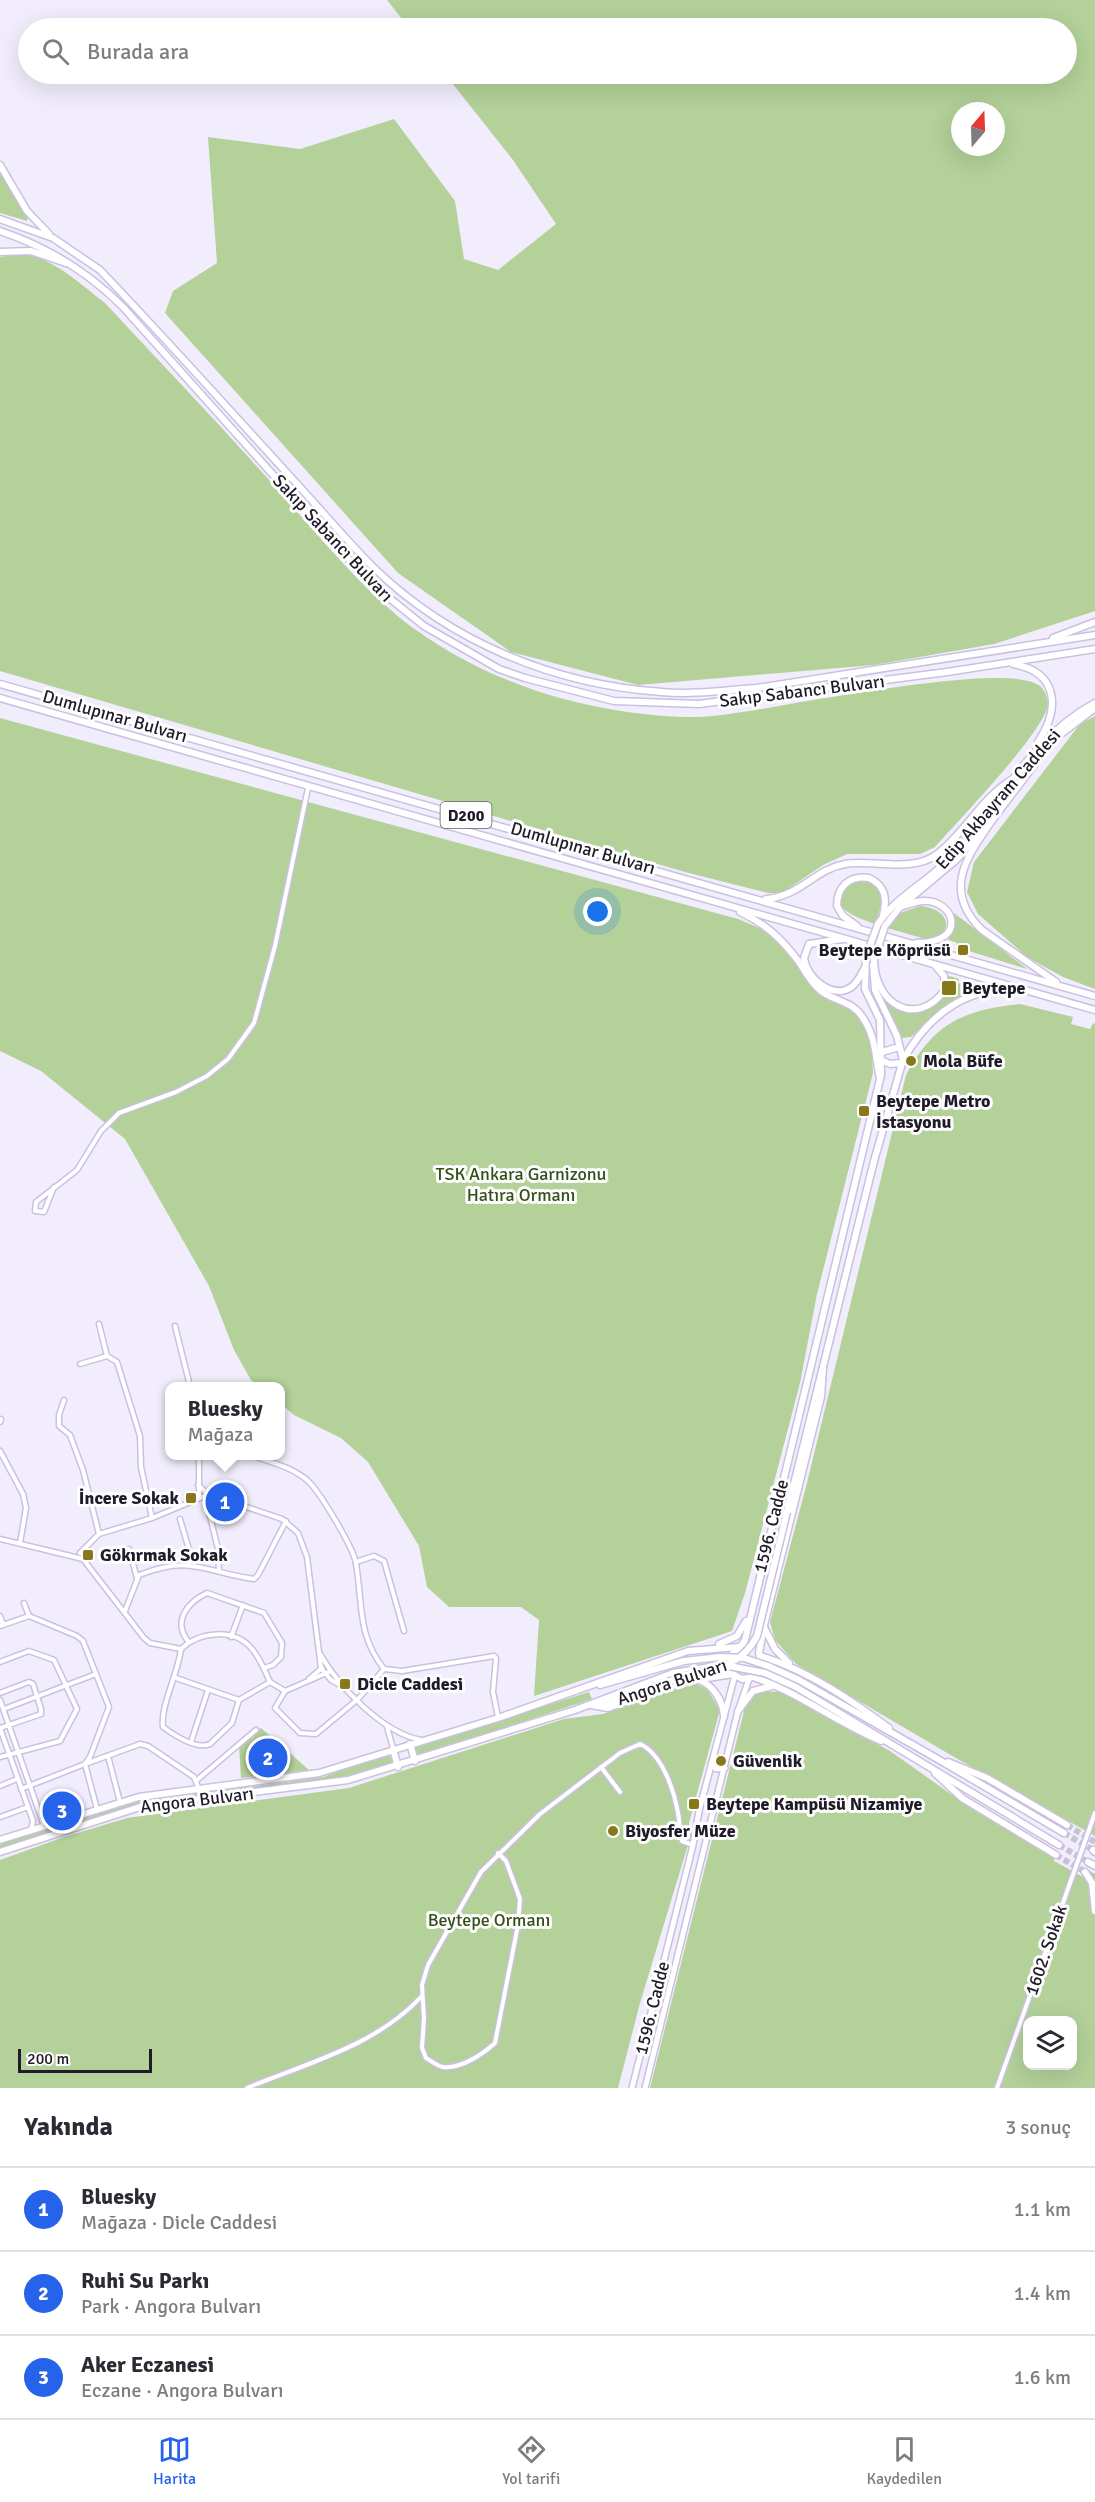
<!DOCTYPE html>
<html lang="tr">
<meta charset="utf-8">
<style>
:root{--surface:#fff;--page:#f7f7f7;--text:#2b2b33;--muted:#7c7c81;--line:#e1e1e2;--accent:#2563eb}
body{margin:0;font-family:Signika,sans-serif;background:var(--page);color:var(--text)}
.controls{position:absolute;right:18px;bottom:18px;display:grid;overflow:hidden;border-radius:12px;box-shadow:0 6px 24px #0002}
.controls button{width:54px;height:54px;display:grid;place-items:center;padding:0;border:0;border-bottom:2px solid var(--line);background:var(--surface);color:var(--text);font:30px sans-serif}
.compass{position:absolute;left:951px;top:102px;width:54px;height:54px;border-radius:50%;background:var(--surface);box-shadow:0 6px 24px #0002;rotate:19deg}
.scale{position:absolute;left:18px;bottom:15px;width:134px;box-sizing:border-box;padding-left:6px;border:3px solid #1f1b28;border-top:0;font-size:16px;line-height:21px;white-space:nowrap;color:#1f1b28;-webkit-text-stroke:4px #fdfdfd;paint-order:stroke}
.you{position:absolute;left:598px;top:912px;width:21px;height:21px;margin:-15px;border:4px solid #fff;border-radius:50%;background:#1a73e8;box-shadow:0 0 0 9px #1a73e833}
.badge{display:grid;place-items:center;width:39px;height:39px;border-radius:50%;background:var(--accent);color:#fff;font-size:20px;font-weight:700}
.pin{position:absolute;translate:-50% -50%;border:3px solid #fff;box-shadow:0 2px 6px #0006}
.popup{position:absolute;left:165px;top:1382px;width:120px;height:78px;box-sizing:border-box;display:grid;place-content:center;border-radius:12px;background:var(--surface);filter:drop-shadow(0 2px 4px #0005);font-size:20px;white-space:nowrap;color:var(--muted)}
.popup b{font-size:22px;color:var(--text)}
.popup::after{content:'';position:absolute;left:50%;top:100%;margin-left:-12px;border:12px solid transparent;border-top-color:var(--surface)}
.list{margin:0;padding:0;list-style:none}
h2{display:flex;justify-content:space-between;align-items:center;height:78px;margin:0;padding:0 24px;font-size:26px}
h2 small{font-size:20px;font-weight:400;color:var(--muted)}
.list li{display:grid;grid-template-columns:39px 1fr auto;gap:18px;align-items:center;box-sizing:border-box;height:84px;padding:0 24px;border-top:2px solid var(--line)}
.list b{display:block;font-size:22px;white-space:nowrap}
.list p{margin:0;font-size:20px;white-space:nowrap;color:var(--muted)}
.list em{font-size:20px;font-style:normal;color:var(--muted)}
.icon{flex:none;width:33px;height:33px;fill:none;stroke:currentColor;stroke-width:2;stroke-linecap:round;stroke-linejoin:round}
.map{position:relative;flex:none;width:1095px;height:2088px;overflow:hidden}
.search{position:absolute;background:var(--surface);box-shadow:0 6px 24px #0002;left:18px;right:18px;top:18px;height:66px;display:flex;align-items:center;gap:15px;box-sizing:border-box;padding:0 21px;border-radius:33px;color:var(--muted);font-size:22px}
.sheet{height:330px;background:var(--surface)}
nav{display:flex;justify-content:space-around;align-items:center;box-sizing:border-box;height:84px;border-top:2px solid var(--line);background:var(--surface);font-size:16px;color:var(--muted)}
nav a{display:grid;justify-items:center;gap:3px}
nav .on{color:var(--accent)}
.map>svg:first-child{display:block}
</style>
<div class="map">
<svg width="1095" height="2088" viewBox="0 0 1095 2088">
<rect width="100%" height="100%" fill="#f1edfc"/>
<!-- green -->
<g fill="#b3d199" fill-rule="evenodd">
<path d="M387 0H1095V611L994 644 874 665 638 685 511 652 398 573 165 313 173 291 217 263 208 137 300 149 394 119 455 201 464 259 498 270 556 224 513 160 445 74H1066V28H409ZM960 111H996V147H960Z"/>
<polygon points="0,170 28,217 27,221 0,213"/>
<path d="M23 254C55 259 80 284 105 303 157 359 210 414 261 471 307 521 361 591 416 630 476 673 548 700 621 711 647 715 687 719 713 716 764 712 1012 657 1041 687 1045 690 1048 699 1048 704 1046 730 956 823 935 847L920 854H847L823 865 782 893H768L685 872 0 671V257Z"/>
<polygon points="1095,716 1095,989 1063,977 1027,957 978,914 967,892 974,862 1080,724"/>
<polygon points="0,718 738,919 776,935 815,988 827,999 842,1003 857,1013 871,1037 873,1073 817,1294 800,1383 745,1593 732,1631 534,1696 539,1620 521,1607 449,1607 427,1587 419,1546 368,1462 341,1438 294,1415 281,1404 280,1386 258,1386 251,1380 234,1350 209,1286 125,1139 41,1071 0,1051"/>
<path d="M856 880C888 879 884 901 875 924 852 916 818 903 856 880Z"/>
<path d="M920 906C936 907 953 917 943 934L929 940 887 928 897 914Z"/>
<polygon points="954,913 1026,968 1027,969 956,947 957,943 948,940 954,929"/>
<polygon points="946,975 959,979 958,983 975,987 975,990 940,1009 911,1037 902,1038 884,1000 918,1011 947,991"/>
<path d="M1020 1004 1073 1017 1071 1024 1090 1029 1093 1023 1095 1024V1836L954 1757 796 1664 775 1640 770 1622 807 1483 906 1075C934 1023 963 1010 1020 1004Z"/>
<polygon points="696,1684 707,1689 720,1710 689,1823 691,1835 640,2003 618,2088 0,2088 0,1860 61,1838 127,1818 349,1788 564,1719 603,1714 643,1699"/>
<path d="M765 1691 780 1692 890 1751 972 1809 1054 1857V1861L1083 1877 1086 1869 1095 1874V2088H650L745 1707 754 1695ZM1028 2020H1072V2066H1028Z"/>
<polygon points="589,1692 592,1699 418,1756 415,1746"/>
<polygon points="261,1728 309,1770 241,1778 239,1746 254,1737 254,1733"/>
<polygon points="389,1754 393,1764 333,1780 134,1805 0,1848 0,1844 137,1802 323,1777"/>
</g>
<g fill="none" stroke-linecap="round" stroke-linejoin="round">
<!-- primary-tunnel -->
<g stroke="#c7c3d2" stroke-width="6" stroke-dasharray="6 3" stroke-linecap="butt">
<polyline points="1067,1825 1095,1842"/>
<polyline points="1064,1833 1093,1850"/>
<polyline points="1059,1845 1088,1862"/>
<polyline points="1056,1855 1085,1872"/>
</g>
<defs>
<g id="minor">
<polyline points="54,1187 44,1212 35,1211 36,1202 77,1170 101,1131 119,1113 176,1092 207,1076 228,1059 254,1023 275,946 308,788"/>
<polyline points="99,1324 107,1356"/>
<polyline points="175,1326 190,1386"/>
<polyline points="80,1364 107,1356 117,1362 140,1436 141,1467 152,1518"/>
<polyline points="64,1400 59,1415 59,1426 70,1435 83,1470 99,1534"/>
<polyline points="0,1422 1,1419"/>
<polyline points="0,1451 23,1494 26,1508 20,1543"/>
<path d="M253 1456C271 1462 294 1468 308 1481 319 1491 354 1548 356 1564 363 1605 357 1635 384 1669"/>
<polyline points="198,1485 209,1495"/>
<polyline points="205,1496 218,1549 219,1571"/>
<polyline points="199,1498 199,1456"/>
<polyline points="180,1519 190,1553 189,1564"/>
<polyline points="0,1539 83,1559"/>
<polyline points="129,1549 137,1578"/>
<polyline points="80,1553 99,1534 152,1518 205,1496 223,1499 282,1519 298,1533 307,1557 321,1668 331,1680 342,1686"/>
<polyline points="83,1559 144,1638 150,1643 181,1649"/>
<polyline points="356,1562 374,1556 384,1561 404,1631"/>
<polyline points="24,1603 29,1616"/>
<path d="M125 1611 139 1575C192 1554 203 1572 254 1579L258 1575 286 1521"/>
<polyline points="0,1616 3,1625"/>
<polyline points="0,1626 29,1616 77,1636 83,1641 109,1707 90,1757 85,1764 21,1789"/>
<polyline points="231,1637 243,1605"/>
<path d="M188 1641C172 1621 188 1602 207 1593L264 1613 282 1643 281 1657 273 1665 264 1668"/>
<path d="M181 1649C199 1632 234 1627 252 1649 260 1658 265 1671 270 1682L239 1700"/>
<path d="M320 1654C339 1687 383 1733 421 1740"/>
<polyline points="0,1662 29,1651 54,1660 77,1709 60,1741 0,1757"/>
<polyline points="384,1669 402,1671 494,1656 496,1658 493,1692 498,1717"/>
<polyline points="331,1671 285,1691 275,1708 300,1733 316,1734 358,1699 384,1669"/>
<path d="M176 1678 239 1700 232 1723 210 1744C196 1750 174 1735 163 1727 160 1706 178 1674 181 1649"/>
<polyline points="309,1679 322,1668"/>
<polyline points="270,1682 285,1691"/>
<polyline points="0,1693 29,1682 33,1684 41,1709 41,1714 0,1728"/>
<polyline points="0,1700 44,1826"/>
<polyline points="4,1709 96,1674"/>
<polyline points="387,1727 393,1748"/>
<polyline points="0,1728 33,1821 31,1830"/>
<polyline points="191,1742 208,1690"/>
<polyline points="108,1756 120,1802"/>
<polyline points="601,1767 620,1792"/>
<polyline points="197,1780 256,1730"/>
<polyline points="0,1786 17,1779"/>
<polyline points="97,1809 85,1764 140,1744 148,1746 194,1777 199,1789"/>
<polyline points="0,1817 28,1807"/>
<path d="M498 1853 506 1861 520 1899 518 1925 495 2043C483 2054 461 2069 443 2067 437 2066 430 2060 426 2058L422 2048 424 2018 422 1985 428 1965 481 1872 540 1814 620 1753 640 1744C662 1754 674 1790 678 1813 680 1822 679 1832 682 1841L693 1845"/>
<path d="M247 2088C307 2063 376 2046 422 1996"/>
<polyline points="997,2088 1095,1813"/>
</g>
<g id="secondary">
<polyline points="711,1764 716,1769 725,1768"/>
<polyline points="632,2088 693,1845 699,1811 735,1675"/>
<polyline points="645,2088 738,1711 749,1679"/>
</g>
<g id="primary">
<polyline points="0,165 27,211 49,234"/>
<path d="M0 219 53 238 100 270C164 337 225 405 287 473 316 504 343 537 373 567 450 642 555 685 662 692 694 695 726 690 757 688L1095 635"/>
<path d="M0 231C48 247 87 271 123 307L367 580 424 626 499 669 525 678 614 701 699 704 947 672 1095 649"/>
<polyline points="0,252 31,251 66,263"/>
<polyline points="1053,638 1095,622"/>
<path d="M1013 664C1059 672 1060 709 1038 742"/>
<polyline points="993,819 1053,740 1095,708"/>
<path d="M878 924C897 895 930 881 952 856 1000 804 1031 737 1095 703"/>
<polyline points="885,926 900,907 956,860 982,831"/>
<polyline points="882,1052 899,1047"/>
<polyline points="881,1060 890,1064 902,1063"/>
<path d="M823 1368 821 1397 764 1625 759 1653 762 1667 753 1677 742 1679 733 1674 729 1660C732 1650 741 1649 745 1640L881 1075 880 1020 865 989 866 956"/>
<polyline points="787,1512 874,1161 903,1060 897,1036 875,990 873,965"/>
<polyline points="764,1627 775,1649 789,1663"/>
<polyline points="719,1644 737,1636 746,1621"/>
<path d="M761 1656C807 1670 851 1700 889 1728"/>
<polyline points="768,1666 799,1680 936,1758 1064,1833"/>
<polyline points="765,1673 796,1687 1059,1845"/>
<path d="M753 1677C798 1692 837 1723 881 1741"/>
<path d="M699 1680C713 1685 723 1701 724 1716"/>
<polyline points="600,1685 684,1661 720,1657"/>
<polyline points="594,1704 605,1704 647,1689"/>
<polyline points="591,1705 608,1708 688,1681 733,1674"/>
<polyline points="738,1711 753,1691 772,1686"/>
<polyline points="410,1744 415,1761"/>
<polyline points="393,1749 398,1767"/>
<polyline points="948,1762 987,1778 1067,1825"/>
<polyline points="935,1773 962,1798 1056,1855"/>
<polyline points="0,1840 139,1797 319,1773 498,1718 688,1651 739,1647"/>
<polyline points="1093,1850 1095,1852"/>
<polyline points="0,1852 143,1806 348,1780 575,1710 673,1673 716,1666"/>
<polyline points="1088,1862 1095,1866"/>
<polyline points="1085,1872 1092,1883 1095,1911"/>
</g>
<g id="trunk">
<polyline points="0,684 1095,996"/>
<polyline points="0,698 1095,1010"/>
<path d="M995 816C969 854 940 889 982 930L1056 982"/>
<path d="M766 899C801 896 815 869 845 864 873 859 910 873 936 855 964 834 981 799 1011 780"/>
<path d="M900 907C907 905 916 901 923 901 954 899 970 943 916 943"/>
<path d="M740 912C766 924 782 939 799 962 806 973 811 983 821 991 836 1002 853 1001 863 1018 876 1037 875 1057 880 1079"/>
<path d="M857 926 843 916 837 906C837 886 850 875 869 878 886 886 887 899 883 916"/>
<path d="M843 939 809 944 804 958C806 977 831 999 850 988 857 984 861 975 864 969"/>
<path d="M874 959C874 1004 916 1029 945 990L944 976 935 965"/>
<path d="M903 1060C928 1015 970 982 1023 992"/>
</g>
</defs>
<!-- minor casing -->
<use href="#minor" stroke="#cac0e2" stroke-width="7"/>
<!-- secondary casing -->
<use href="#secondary" stroke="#cac0e2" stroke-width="8"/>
<!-- primary casing -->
<use href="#primary" stroke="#cac0e2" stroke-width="9"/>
<!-- trunk casing -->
<use href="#trunk" stroke="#cac0e2" stroke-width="9"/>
<!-- minor -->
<use href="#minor" stroke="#fff" stroke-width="4"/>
<!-- secondary -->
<use href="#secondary" stroke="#fff" stroke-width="5"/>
<!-- primary -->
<use href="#primary" stroke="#fff" stroke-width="6"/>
<!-- trunk -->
<use href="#trunk" stroke="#fff" stroke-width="6"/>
<defs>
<g id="primary-bridge">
<polyline points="866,956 878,924"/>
<polyline points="874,959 885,926"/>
<polyline points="720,1657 744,1658 768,1666"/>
<polyline points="729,1666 765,1673"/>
<path d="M647 1689C662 1684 677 1678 692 1674 721 1666 742 1665 757 1636L787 1512"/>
</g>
</defs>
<!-- primary-bridge casing -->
<use href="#primary-bridge" stroke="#cac0e2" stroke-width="9" stroke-linecap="butt"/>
<!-- primary-bridge -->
<use href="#primary-bridge" stroke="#fff" stroke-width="6"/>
</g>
<!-- markers -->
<g fill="#88781c" stroke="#fdfdfd" stroke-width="2">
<rect x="957" y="944" width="12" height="12" rx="3"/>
<rect x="941" y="980" width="16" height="16" rx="3"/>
<circle cx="911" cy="1061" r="6"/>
<rect x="858" y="1105" width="12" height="12" rx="3"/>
<rect x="185" y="1492" width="12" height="12" rx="3"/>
<rect x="82" y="1549" width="12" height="12" rx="3"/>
<rect x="339" y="1678" width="12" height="12" rx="3"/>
<circle cx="721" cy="1761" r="6"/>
<rect x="688" y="1798" width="12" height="12" rx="3"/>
<circle cx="613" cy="1831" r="6"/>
</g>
<g text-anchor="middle" stroke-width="6" stroke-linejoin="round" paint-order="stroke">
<!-- shield labels -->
<rect fill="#fdfdfd" stroke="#625f68" stroke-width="1.5" x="440.5" y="802" width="51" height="26" rx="4.5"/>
<g font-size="16" font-weight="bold" fill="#1f1b28">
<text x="466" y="821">D200</text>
</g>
<!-- street labels -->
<g font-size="18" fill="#1f1b28" stroke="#fdfdfd">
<text transform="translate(333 538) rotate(47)" y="6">Sakıp Sabancı Bulvarı</text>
<text transform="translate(802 691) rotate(-7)" y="6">Sakıp Sabancı Bulvarı</text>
<text transform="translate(115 716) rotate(16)" y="6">Dumlupınar Bulvarı</text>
<text transform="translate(998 799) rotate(-49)" y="6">Edip Akbayram Caddesi</text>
<text transform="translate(583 848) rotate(16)" y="6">Dumlupınar Bulvarı</text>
<text transform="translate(771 1526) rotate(-76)" y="6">1596. Cadde</text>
<text transform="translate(672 1682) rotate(-18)" y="6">Angora Bulvarı</text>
<text transform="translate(197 1800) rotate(-7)" y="6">Angora Bulvarı</text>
<text transform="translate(1046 1950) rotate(-71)" y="6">1602. Sokak</text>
<text transform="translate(652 2008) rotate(-76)" y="6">1596. Cadde</text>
</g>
<!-- poi labels -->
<g font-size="18" font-weight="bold" fill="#1f1b28" stroke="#fdfdfd" text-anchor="start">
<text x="951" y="956" text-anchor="end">Beytepe Köprüsü</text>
<text x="962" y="994">Beytepe</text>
<text x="923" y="1067">Mola Büfe</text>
<text x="876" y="1107">Beytepe Metro<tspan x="876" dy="21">İstasyonu</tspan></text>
<text x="179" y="1504" text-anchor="end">İncere Sokak</text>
<text x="100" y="1561">Gökırmak Sokak</text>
<text x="357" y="1690">Dicle Caddesi</text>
<text x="733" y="1767">Güvenlik</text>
<text x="706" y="1810">Beytepe Kampüsü Nizamiye</text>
<text x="625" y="1837">Biyosfer Müze</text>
</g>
<!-- park labels -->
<g font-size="18" fill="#354f19" stroke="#fdfdfd">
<text x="521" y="1180">TSK Ankara Garnizonu<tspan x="521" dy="21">Hatıra Ormanı</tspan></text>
<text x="489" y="1926">Beytepe Ormanı</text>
</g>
</g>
</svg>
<div class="controls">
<button><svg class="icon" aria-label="layers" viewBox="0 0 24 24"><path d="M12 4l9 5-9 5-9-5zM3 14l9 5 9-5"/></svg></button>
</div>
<svg class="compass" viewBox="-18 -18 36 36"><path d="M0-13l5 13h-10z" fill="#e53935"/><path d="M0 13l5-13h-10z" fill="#7c7c81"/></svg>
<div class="scale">200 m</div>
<div class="you"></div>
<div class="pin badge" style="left:225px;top:1502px">1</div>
<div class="popup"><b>Bluesky</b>Mağaza</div>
<div class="pin badge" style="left:268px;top:1758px">2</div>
<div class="pin badge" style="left:62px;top:1811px">3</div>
<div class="search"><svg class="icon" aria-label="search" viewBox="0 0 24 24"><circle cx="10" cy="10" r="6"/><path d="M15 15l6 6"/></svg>Burada ara</div>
</div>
<section class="sheet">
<h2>Yakında<small>3 sonuç</small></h2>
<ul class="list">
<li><span class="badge">1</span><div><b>Bluesky</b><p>Mağaza · Dicle Caddesi</p></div><em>1.1 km</em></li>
<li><span class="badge">2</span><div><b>Ruhi Su Parkı</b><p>Park · Angora Bulvarı</p></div><em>1.4 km</em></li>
<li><span class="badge">3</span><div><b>Aker Eczanesi</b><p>Eczane · Angora Bulvarı</p></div><em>1.6 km</em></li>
</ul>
</section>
<nav>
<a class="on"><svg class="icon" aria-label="map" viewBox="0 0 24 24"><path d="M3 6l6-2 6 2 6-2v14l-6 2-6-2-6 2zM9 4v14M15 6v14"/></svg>Harita</a>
<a><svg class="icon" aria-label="directions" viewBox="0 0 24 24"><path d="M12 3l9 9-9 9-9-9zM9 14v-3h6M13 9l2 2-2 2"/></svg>Yol tarifi</a>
<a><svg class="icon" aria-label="saved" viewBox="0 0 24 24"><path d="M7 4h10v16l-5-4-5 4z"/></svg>Kaydedilen</a>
</nav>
